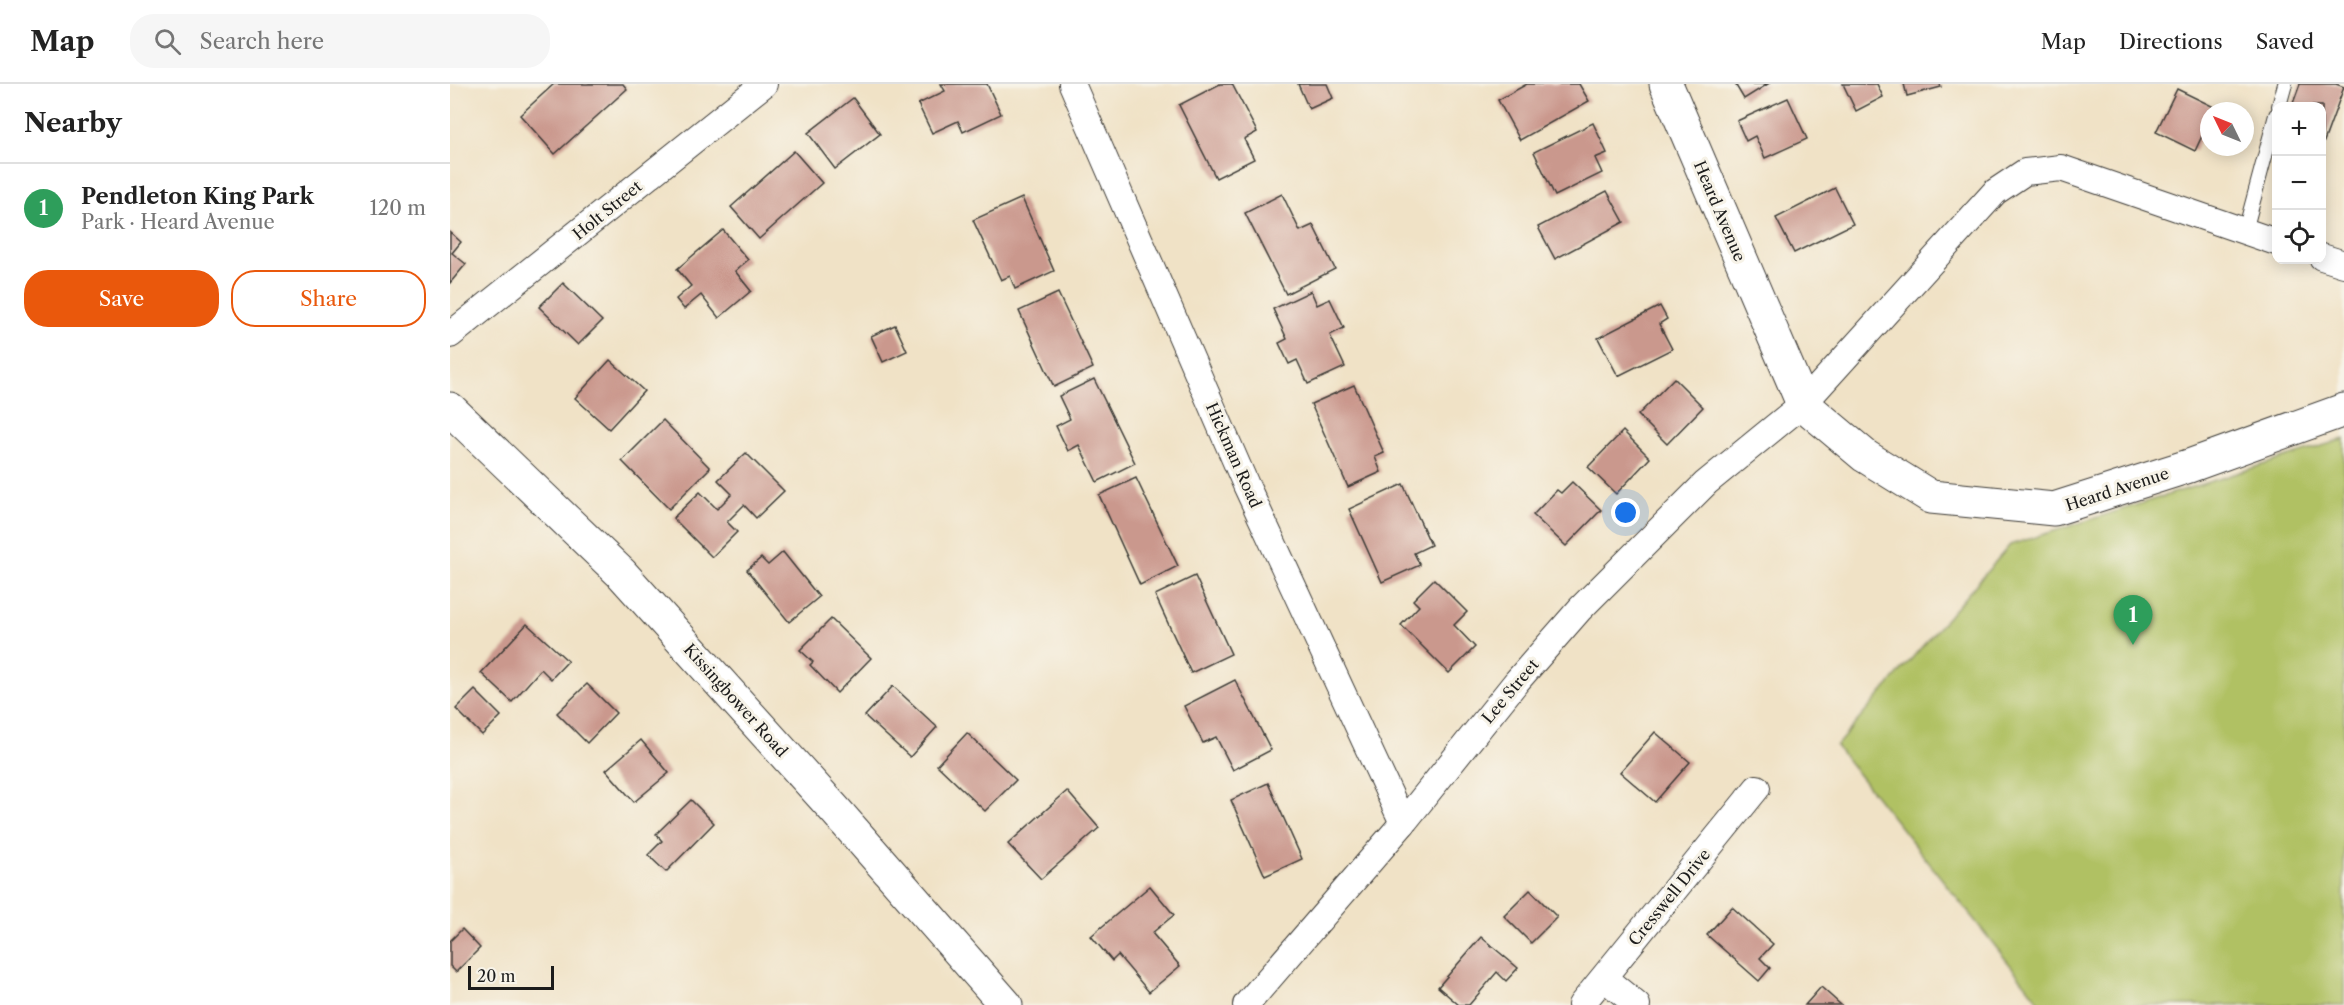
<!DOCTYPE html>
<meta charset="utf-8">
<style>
:root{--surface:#fff;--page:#f6f6f6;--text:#222;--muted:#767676;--line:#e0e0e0;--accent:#ea580c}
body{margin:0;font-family:"Libre Caslon Text",serif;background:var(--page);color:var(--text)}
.controls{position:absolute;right:18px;top:18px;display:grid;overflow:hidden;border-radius:12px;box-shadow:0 3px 15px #0003}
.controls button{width:54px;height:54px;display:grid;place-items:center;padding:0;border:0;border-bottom:2px solid var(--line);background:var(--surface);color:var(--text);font:30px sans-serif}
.compass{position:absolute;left:1750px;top:18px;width:54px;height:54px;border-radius:50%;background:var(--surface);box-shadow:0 3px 15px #0003;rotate:313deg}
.scale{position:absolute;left:18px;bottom:15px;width:86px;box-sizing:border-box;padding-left:6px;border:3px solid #1c1c1c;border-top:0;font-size:16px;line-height:21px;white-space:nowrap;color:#1c1c1c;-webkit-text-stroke:4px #f7f3e8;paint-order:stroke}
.you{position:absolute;left:1176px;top:429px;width:21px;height:21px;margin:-15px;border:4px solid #fff;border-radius:50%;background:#1a73e8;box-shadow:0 0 0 9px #1a73e833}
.badge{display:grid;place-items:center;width:39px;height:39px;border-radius:50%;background:var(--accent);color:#fff;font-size:20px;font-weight:700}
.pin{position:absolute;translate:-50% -50px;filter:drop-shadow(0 2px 3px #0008)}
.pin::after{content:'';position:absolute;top:32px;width:21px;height:18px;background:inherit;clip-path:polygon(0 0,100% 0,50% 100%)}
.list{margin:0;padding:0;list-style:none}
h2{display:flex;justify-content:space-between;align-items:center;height:78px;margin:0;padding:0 24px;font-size:26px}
h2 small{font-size:20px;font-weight:400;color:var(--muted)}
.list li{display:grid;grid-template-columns:39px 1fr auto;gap:18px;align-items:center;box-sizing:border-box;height:90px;padding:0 24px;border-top:2px solid var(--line)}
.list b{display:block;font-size:22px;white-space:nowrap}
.list p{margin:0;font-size:20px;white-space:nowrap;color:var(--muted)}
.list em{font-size:20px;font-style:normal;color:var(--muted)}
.actions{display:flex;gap:12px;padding:18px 24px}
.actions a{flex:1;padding:14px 0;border:2px solid var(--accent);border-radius:24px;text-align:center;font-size:21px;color:var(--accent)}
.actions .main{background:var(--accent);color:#fff}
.icon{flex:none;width:33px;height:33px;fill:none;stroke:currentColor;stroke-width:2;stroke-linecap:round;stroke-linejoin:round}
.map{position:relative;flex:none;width:1894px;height:921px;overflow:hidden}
header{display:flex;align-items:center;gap:36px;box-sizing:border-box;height:84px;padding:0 30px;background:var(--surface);border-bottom:2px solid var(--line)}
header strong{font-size:28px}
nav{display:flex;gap:33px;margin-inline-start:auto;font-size:21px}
.search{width:420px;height:54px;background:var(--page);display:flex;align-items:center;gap:15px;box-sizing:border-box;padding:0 21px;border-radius:24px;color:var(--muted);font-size:22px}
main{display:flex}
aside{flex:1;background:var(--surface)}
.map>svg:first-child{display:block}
</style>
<header>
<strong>Map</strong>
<div class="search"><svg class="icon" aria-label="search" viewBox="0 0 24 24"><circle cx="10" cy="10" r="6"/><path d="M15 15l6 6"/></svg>Search here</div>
<nav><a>Map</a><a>Directions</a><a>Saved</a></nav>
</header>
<main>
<aside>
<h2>Nearby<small></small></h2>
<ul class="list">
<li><span class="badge" style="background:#2e9e5b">1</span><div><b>Pendleton King Park</b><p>Park · Heard Avenue</p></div><em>120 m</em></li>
</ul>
<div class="actions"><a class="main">Save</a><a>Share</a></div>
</aside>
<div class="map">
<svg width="1894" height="921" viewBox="0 0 1894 921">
<rect width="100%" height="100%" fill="#f7f3e8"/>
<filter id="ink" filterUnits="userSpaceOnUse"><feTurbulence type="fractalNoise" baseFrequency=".0167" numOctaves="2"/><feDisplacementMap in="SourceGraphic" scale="12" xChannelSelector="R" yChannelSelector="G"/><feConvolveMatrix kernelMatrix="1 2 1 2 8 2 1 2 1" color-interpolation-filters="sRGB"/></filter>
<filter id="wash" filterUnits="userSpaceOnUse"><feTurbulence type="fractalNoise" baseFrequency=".008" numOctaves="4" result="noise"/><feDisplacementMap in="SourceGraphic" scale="24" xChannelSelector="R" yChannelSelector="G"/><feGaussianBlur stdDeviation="1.35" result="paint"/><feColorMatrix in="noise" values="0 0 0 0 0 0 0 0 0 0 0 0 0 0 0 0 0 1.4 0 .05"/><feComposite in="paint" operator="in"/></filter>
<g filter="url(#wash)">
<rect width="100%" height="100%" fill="#f0e2c6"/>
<!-- green -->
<polygon fill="#b0c164" stroke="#666e40" stroke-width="1.5" points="1894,355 1894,921 1592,921 1386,662 1560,461"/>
<g id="blocks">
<!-- building -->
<g fill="#ca988d">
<polygon points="104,0 173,0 177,5 105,70 70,31"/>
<polygon points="491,0 537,0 551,30 513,48 508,37 482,49 468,20 495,7"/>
<polygon points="770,0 782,0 807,48 794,55 804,75 766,94 729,21"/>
<polygon points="848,0 877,0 883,14 859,25"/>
<polygon points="1077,0 1129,0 1139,17 1070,56 1048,16"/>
<polygon points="1285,0 1318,0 1294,15"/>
<polygon points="1393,0 1427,0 1433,13 1406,27"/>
<polygon points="1454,0 1490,0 1491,3 1457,12"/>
<polygon points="1850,0 1886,0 1894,3 1872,63 1872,22 1842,22"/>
<polygon points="1727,5 1766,24 1764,27 1759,27 1759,37 1745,67 1706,48"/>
<polygon points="403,14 430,50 385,85 358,49"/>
<polygon points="1338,14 1357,55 1315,74 1305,52 1296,57 1287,37"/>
<polygon points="1143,39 1157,69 1145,74 1152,89 1105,112 1084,68"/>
<polygon points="344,67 372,99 309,155 281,123"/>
<polygon points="1385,104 1403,140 1344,169 1326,134"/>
<polygon points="1157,107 1174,138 1105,175 1088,143"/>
<polygon points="832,110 850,147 863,141 885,185 836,210 795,129"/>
<polygon points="572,114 604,187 565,205 560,192 551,196 523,136"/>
<polygon points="273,146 298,176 285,187 301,207 269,234 251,211 234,225 226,215 241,202 227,185"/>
<polygon points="0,148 11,158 2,169 16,180 0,199"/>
<polygon points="113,199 152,237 128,261 89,223"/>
<polygon points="861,207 867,221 880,215 894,244 880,251 895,283 858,300 847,276 839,280 829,259 837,255 823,225"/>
<polygon points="608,209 643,284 604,303 569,227"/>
<polygon points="1210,222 1217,235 1209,240 1222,265 1168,292 1148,254"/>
<polygon points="445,241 457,267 433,278 421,252"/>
<polygon points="160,276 194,307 159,345 125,314"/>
<polygon points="1224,294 1253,323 1217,360 1188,331"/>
<polygon points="644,295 685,379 647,398 629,361 618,367 606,342 620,335 609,312"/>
<polygon points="904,301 934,369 925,373 931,388 898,403 861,320"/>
<polygon points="213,336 260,384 219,425 172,377"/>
<polygon points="1173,347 1200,374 1166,410 1138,383"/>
<polygon points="296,369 334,407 306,434 294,421 277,438 287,448 262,473 223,434 250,408 267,425 282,410 268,396"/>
<polygon points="686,394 728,482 690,501 649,411"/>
<polygon points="1122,398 1151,426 1116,462 1083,431 1107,406 1111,409"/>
<polygon points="953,400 981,461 964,469 970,481 932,498 899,425"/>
<polygon points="333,468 369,513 339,538 297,486 311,474 318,481"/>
<polygon points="745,492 781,570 741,589 705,511"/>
<polygon points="984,495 1017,528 1004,541 1025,563 999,589 951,541 969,522 963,516"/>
<polygon points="381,535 421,574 387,609 360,581 363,578 350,566"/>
<polygon points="77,540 118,577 101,595 91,585 62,618 31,589"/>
<polygon points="785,596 821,666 783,686 766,653 753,659 734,622"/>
<polygon points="137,600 166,629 137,659 107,629"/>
<polygon points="443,602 487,643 460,673 415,632"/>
<polygon points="25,606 51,632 32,651 6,625"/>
<polygon points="1205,648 1240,678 1205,718 1170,688"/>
<polygon points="517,649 566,696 535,727 487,681"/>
<polygon points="191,656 219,689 184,718 156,686"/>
<polygon points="818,699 852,775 815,792 781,716"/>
<polygon points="617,707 649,744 591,795 558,760"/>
<polygon points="241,716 264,739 216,788 198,771 212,757 206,750"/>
<polygon points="700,802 724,831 702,849 730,882 699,908 668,871 662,877 641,852"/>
<polygon points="1080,806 1107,833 1081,859 1054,832"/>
<polygon points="1282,823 1323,860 1310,874 1320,884 1309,897 1257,851"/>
<polygon points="12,845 30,864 6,888 0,882 0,857"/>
<polygon points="1031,853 1068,884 1056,897 1047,888 1019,921 1009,921 988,903"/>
<polygon points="1371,903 1391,921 1355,921"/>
</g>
</g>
</g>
<g filter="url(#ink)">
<use href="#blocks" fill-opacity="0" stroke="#3c3a36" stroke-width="1.5"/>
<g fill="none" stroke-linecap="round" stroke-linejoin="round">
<defs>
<g id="service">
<polyline points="1829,22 1835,0"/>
<polyline points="1795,147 1826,31"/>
</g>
<g id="minor">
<polyline points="622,0 796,401 953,739"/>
<polyline points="1872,173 1894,180"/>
<polyline points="0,251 314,0"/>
<polyline points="1154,894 1187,921"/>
<polyline points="796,921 953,739 1067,597 1130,525 1256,399 1353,320 1545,108 1575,88 1611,84 1826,158"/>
<polyline points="1131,921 1307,704"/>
</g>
<g id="tertiary">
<polyline points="1216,0 1353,320 1415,372 1481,413 1604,425 1739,382 1894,326"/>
<polyline points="0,325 172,490 386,727 556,921"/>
</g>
</defs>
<!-- service casing -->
<use href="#service" stroke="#3c3a36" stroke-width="16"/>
<!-- minor casing -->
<use href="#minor" stroke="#3c3a36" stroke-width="28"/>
<!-- tertiary casing -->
<use href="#tertiary" stroke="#3c3a36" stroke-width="35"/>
<!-- service -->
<use href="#service" stroke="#fff" stroke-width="14"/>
<!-- minor -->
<use href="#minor" stroke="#fff" stroke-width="26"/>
<!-- tertiary -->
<use href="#tertiary" stroke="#fff" stroke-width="33"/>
</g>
</g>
<g text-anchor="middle" stroke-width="6" stroke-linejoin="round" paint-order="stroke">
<!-- street labels -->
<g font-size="16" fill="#1c1c1c" stroke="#f7f3e8">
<text transform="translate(157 126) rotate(-39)" y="6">Holt Street</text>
<text transform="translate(1270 127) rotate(67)" y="6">Heard Avenue</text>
<text transform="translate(784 371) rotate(66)" y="6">Hickman Road</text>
<text transform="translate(1667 405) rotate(-18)" y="6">Heard Avenue</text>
<text transform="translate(1060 607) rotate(-50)" y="6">Lee Street</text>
<text transform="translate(286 616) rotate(48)" y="6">Kissingbower Road</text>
<text transform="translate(1219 813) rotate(-51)" y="6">Cresswell Drive</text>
</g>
</g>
</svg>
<div class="controls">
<button>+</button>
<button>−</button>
<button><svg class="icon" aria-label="locate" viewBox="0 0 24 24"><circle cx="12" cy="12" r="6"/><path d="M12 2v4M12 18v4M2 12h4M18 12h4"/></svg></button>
</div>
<svg class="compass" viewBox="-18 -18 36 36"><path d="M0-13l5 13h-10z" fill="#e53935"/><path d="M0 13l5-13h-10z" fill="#767676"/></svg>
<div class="scale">20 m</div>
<div class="you"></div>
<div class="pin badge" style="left:1683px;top:561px;background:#2e9e5b">1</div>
</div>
</main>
